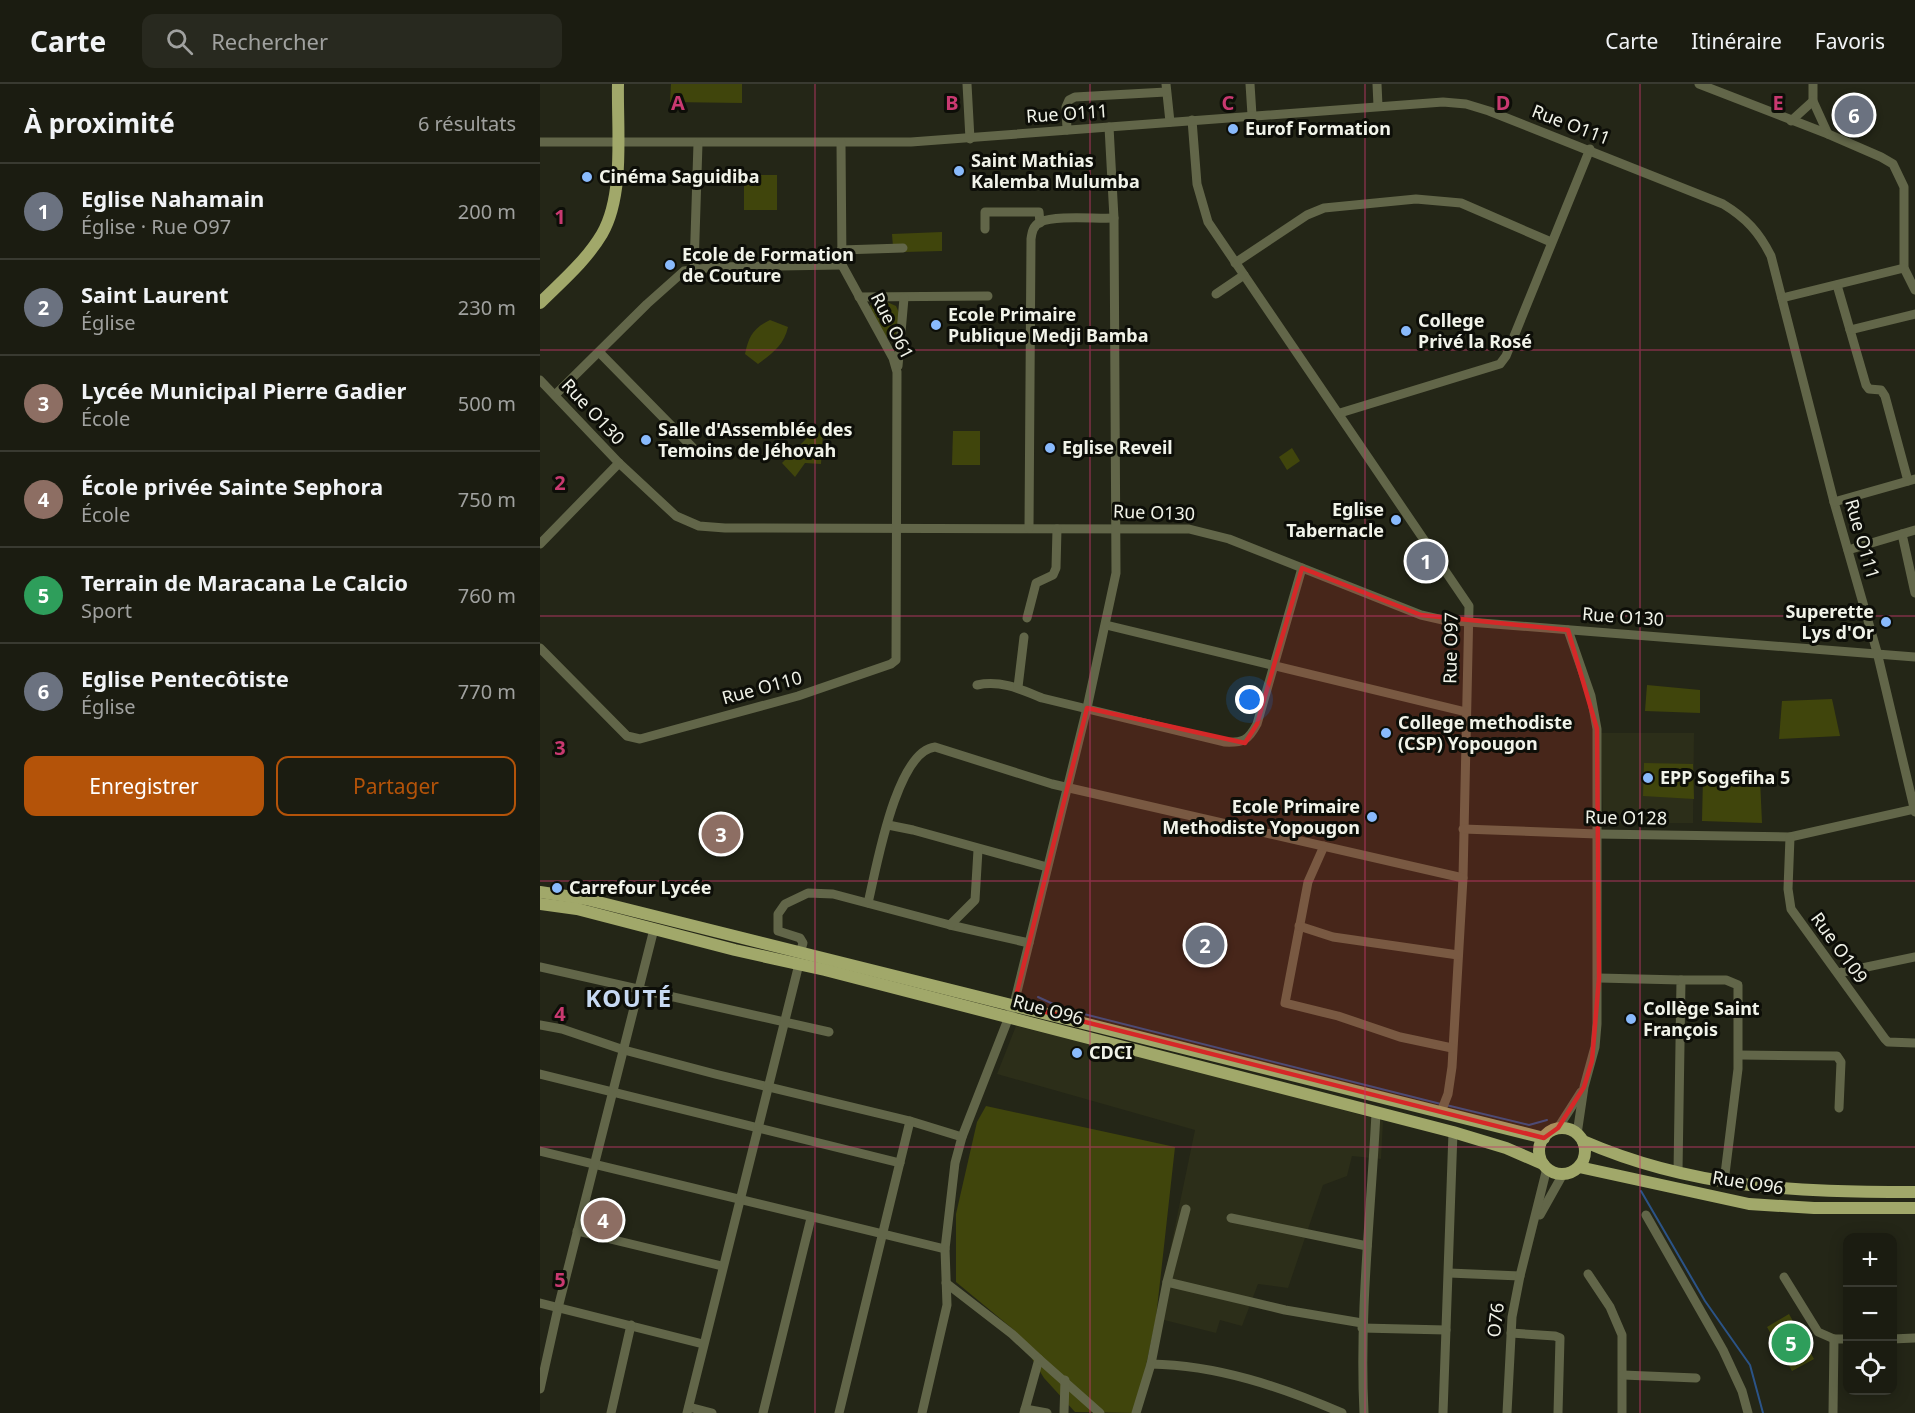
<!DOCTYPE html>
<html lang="fr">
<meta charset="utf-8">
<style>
:root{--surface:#1b1c11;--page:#28291f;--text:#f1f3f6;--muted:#a0a19f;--line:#393a31;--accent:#b45309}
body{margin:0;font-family:"Noto Sans",sans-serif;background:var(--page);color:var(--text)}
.controls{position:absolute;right:18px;bottom:18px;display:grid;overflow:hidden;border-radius:12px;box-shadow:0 3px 15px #0003}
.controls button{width:54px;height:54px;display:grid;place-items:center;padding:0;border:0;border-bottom:2px solid var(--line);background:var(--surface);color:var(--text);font:30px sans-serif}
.you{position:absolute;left:710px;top:616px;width:21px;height:21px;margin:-15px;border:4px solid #fff;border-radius:50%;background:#1a73e8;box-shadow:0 0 0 9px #1a73e833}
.badge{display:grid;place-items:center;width:39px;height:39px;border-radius:50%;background:var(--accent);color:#fff;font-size:20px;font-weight:700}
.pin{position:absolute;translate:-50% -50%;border:3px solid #fff;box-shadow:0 2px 6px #0006}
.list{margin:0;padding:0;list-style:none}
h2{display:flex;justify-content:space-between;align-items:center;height:78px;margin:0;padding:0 24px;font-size:26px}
h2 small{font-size:20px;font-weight:400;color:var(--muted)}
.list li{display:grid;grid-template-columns:39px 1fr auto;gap:18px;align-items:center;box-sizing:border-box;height:96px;padding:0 24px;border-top:2px solid var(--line)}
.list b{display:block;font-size:22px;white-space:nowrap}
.list p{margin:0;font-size:20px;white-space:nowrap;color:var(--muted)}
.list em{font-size:20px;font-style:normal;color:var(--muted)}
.actions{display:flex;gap:12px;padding:18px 24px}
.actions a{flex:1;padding:14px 0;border:2px solid var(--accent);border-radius:12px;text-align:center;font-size:21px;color:var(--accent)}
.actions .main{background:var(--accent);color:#fff}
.icon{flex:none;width:33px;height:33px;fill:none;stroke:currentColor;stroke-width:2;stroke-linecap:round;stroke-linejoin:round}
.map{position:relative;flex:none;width:1375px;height:1329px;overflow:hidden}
header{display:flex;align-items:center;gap:36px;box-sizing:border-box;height:84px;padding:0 30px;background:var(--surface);border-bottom:2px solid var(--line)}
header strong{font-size:28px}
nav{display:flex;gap:33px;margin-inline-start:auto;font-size:21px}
.search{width:420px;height:54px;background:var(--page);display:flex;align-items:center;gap:15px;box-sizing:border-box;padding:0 21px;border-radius:12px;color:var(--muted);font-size:22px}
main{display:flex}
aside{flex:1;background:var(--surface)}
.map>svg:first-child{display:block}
</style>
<header>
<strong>Carte</strong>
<div class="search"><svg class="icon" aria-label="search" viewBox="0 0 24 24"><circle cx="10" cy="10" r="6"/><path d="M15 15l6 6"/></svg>Rechercher</div>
<nav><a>Carte</a><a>Itinéraire</a><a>Favoris</a></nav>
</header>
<main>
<aside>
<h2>À proximité<small>6 résultats</small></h2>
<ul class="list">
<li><span class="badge" style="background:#6b7280">1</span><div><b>Eglise Nahamain</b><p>Église · Rue O97</p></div><em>200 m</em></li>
<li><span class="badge" style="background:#6b7280">2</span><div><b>Saint Laurent</b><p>Église</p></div><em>230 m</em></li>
<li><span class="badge" style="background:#8d6e63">3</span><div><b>Lycée Municipal Pierre Gadier</b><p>École</p></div><em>500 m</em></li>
<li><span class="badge" style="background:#8d6e63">4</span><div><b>École privée Sainte Sephora</b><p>École</p></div><em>750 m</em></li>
<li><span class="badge" style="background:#2e9e5b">5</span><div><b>Terrain de Maracana Le Calcio</b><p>Sport</p></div><em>760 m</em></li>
<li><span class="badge" style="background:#6b7280">6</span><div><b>Eglise Pentecôtiste</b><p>Église</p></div><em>770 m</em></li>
</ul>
<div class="actions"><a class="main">Enregistrer</a><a>Partager</a></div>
</aside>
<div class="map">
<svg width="1375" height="1329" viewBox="0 0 1375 1329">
<rect width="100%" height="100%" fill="#242617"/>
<!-- built -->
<g fill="#2c2e19">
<polygon points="1061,649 1154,649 1153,739 1063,739"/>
<polygon points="476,942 668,989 843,1037 841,1075 812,1072 807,1092 783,1101 748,1204 718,1200 702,1242 680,1236 676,1249 616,1234 655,1046 457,990"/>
</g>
<!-- green -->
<g fill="#40450c">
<polygon points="131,0 202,0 202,19 130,18"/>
<rect x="204" y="91" width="33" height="35"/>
<polygon points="402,148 402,167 364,168 353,163 352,150"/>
<polygon points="334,217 347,218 356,222 360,231 359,248 350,254 344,252 329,223"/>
<path d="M230 236 248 243C244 261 233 269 218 280L205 270C209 251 214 244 230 236Z"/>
<polygon points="275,346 283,348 281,380 265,379 255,393 242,379"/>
<polygon points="413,347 440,347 440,381 412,381"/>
<polygon points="752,364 760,377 747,386 739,373"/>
<polygon points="1107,601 1160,606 1160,629 1105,627"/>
<polygon points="1292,615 1300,652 1239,655 1242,617"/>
<polygon points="1104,679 1153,680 1154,715 1103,712"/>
<polygon points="1163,694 1220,695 1222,739 1162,737"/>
<polygon points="446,1022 635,1063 616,1234 596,1329 535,1328 504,1294 474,1246 416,1198 416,1130 437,1038"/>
<polygon points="1249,1230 1274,1275 1252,1287 1227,1243"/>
</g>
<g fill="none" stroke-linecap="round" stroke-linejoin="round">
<!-- stream -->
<g stroke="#2b5387" stroke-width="2">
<polyline points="498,913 524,925 901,1020"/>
<polyline points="906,1021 989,1041 1007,1036"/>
<polyline points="1101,1107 1165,1217 1210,1281 1223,1329"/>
</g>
<!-- minor -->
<g stroke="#626649" stroke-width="9">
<polyline points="427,0 430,55"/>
<polyline points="626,0 630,38"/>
<polyline points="710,0 712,31"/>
<polyline points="837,0 838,22"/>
<polyline points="1159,0 1288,50 1341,73 1353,80 1364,103 1364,184 1375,206"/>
<polyline points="1273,0 1273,17 1288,50"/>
<polyline points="652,36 657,100 668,138 929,522 923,794 912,983 908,1010 901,1028"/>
<polyline points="1251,37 1273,17"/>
<polyline points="527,46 526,23 529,16 535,13 626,8"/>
<path d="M0 58H371L903 18 926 20 949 27 1183 120C1206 134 1219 148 1231 172L1294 418 1337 568 1375 728"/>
<polyline points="445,145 445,128 499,128 500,139"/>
<polyline points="301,166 363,164"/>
<polyline points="695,179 767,131 784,124 876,115 921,119 1011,158"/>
<polyline points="154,185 158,59"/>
<polyline points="1297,201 1326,301 1329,305 1341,306 1345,312 1368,397"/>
<polyline points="676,210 704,191"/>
<polyline points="319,213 448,212"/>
<polyline points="1242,214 1364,184"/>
<polyline points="1310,246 1375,230"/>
<polyline points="59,268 159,370"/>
<polyline points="358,282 364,214"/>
<polyline points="0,296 79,379 136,432 159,442 185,444 649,445 689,455 881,531 903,536 1375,573"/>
<polyline points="15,311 107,220 144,187 175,183 302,181"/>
<polyline points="800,329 960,280 966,272 1050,65"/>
<polyline points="1294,418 1375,395"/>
<path d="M489 444 491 155C492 148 493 142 500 138 517 131 555 135 574 134"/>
<polyline points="1362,450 1375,509"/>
<polyline points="0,460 79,379"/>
<polyline points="1308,466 1375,446"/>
<polyline points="487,534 496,499 513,491 516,484 517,445"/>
<polyline points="566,541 926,628"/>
<polyline points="1028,546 1051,612 1057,645 1057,940 1055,963 1044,1003 1037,1050"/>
<polyline points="0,564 87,652 100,655 258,612 351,580 356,576 357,288 353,274 302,181 301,59"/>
<path d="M437 601C461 596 480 605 502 614L684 658C703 659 708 657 717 640L762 484"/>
<polyline points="478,603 484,553"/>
<polyline points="348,741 373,746 507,783"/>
<polyline points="923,745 1057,750 1250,753 1375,725"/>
<polyline points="1250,753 1248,805 1251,825 1345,955 1348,958 1375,959"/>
<polyline points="784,762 768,798 745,919 798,932 860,953 912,964"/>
<path d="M328 819C336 786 356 667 395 663L512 700 923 794"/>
<polyline points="410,841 489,859"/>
<polyline points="759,842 793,853 918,871"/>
<polyline points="260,869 263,859 260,854 238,847 238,830 245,820 268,809 293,810 410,841 435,816 438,766"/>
<polyline points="0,883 289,948"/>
<polyline points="1298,889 1375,873"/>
<polyline points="1059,894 1141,896 1138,1088"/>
<polyline points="1141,896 1186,896 1198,901 1198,985 1184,1098"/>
<polyline points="0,941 22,945 84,966 175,990 370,1037 422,1053"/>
<polyline points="1199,971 1297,972 1301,978 1299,1024"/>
<polyline points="0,990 360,1079"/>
<polyline points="1018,1044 1041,1008"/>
<polyline points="0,1067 405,1165"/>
<polyline points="1000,1131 1023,1090"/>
<polyline points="1106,1131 1183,1266 1202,1307 1208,1329"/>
<polyline points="691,1134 827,1162"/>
<polyline points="37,1147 182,1182"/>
<polyline points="909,1189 980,1192"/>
<polyline points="1048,1190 1070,1223 1082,1251 1082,1329"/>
<polyline points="1244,1193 1278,1248 1294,1255"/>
<polyline points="627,1198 745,1226 822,1239"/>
<polyline points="406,1199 472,1250 499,1275 484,1329"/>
<polyline points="0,1219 163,1260"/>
<polyline points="822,1244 906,1246"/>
<polyline points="971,1249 1015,1252 1020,1254 1018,1329"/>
<polyline points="1352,1255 1375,1254"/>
<polyline points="499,1275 560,1329"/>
<path d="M611 1280C677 1281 742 1303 802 1329"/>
<polyline points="1083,1291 1156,1294"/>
<polyline points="0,1305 18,1224 114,845"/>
<polyline points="149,1323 172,1329"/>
<polyline points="485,1325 507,1329"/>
<polyline points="71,1329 91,1241"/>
<polyline points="147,1329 259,880"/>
<polyline points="223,1329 271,1134"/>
<polyline points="299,1329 370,1037"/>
<polyline points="382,1329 407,1221 405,1165 415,1079 422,1053 474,920 547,624 576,489 574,134 569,43"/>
<polyline points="524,1329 525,1296"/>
<polyline points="596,1329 611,1280 627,1198 646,1125"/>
<path d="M824 1329C819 1228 831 1129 836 1029"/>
<polyline points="903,1329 913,1048"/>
<polyline points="967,1329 972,1233 980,1192 1007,1084"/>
<polyline points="1293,1329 1294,1255 1308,1255"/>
</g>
<!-- major -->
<g stroke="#a1a86a" stroke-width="12">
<path d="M0 219C21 198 46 177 62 150 85 110 77 45 78 0"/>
<polyline points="0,808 46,815 1004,1054"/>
<polyline points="0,820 37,825 195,866 285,886 913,1048 966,1064 1003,1080"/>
<circle cx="1022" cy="1067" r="23"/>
<path d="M1043 1057C1153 1105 1257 1108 1375 1108"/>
<polyline points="1039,1083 1209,1120 1274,1124 1375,1124"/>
</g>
</g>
<!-- marked area -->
<path fill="#d62828" fill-opacity="0.2" stroke="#d62828" stroke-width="4.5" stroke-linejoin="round" d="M762 484 881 531 1028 546 1057 645 1059 894 1052 977 1044 1003 1018 1044 1004 1054 474 920 547 624 705 659 717 640Z"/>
<!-- grid -->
<path fill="none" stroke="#c93970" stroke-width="1.5" stroke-opacity="0.55" d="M275 0V1329M550 0V1329M825 0V1329M1100 0V1329M0 266H1375M0 532H1375M0 797H1375M0 1063H1375"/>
<!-- markers -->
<g fill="#89bafc" stroke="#0d0e08" stroke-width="2">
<circle cx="693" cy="45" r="6"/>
<circle cx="419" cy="87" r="6"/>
<circle cx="47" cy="93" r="6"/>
<circle cx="130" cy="181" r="6"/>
<circle cx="396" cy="241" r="6"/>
<circle cx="866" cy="247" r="6"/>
<circle cx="106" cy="356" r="6"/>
<circle cx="510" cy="364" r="6"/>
<circle cx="856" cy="436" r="6"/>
<circle cx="1346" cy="538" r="6"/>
<circle cx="846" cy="649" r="6"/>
<circle cx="1108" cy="694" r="6"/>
<circle cx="832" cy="733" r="6"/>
<circle cx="17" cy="804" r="6"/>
<circle cx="1091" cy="935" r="6"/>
<circle cx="537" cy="969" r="6"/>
</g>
<g text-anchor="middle" stroke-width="6" stroke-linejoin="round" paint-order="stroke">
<!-- street labels -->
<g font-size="18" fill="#f1f3e9" stroke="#0d0e08">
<text transform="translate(527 30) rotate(-4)" y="6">Rue O111</text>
<text transform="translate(1031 41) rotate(21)" y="6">Rue O111</text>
<text transform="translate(352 242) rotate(63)" y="6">Rue O61</text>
<text transform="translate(53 328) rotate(47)" y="6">Rue O130</text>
<text transform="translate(614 429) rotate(2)" y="6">Rue O130</text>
<text transform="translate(1322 455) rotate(74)" y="6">Rue O111</text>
<text transform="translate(1083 533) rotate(4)" y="6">Rue O130</text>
<text transform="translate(911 564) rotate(-89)" y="6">Rue O97</text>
<text transform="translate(222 604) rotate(-15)" y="6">Rue O110</text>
<text transform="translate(1086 734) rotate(1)" y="6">Rue O128</text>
<text transform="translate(1299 864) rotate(54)" y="6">Rue O109</text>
<text transform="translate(508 926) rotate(15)" y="6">Rue O96</text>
<text transform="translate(1208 1099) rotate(9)" y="6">Rue O96</text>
<text transform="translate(956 1236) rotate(-83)" y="6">O76</text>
</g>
<!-- poi labels -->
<g font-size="18" font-weight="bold" fill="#f1f3e9" stroke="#0d0e08" text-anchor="start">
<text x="705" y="51">Eurof Formation</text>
<text x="431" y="83">Saint Mathias<tspan x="431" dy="21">Kalemba Mulumba</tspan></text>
<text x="59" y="99">Cinéma Saguidiba</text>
<text x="142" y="177">Ecole de Formation<tspan x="142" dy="21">de Couture</tspan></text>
<text x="408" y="237">Ecole Primaire<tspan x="408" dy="21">Publique Medji Bamba</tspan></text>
<text x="878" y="243">College<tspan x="878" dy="21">Privé la Rosé</tspan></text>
<text x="118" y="352">Salle d'Assemblée des<tspan x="118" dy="21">Temoins de Jéhovah</tspan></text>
<text x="522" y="370">Eglise Reveil</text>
<text x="844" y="432" text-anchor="end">Eglise<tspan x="844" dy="21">Tabernacle</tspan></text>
<text x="1334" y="534" text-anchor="end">Superette<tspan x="1334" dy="21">Lys d'Or</tspan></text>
<text x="858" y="645">College methodiste<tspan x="858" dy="21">(CSP) Yopougon</tspan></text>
<text x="1120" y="700">EPP Sogefiha 5</text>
<text x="820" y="729" text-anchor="end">Ecole Primaire<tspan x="820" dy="21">Methodiste Yopougon</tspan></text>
<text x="29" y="810">Carrefour Lycée</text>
<text x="1103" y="931">Collège Saint<tspan x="1103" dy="21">François</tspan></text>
<text x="549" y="975">CDCI</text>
</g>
<!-- district labels -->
<g font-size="24" font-weight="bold" letter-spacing="1.5" fill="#c7d9f2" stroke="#0d0e08">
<text x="89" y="923">KOUTÉ</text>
</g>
</g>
<g font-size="20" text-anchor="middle" font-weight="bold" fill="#c93970" stroke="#0d0e08" stroke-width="6" stroke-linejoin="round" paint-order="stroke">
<text x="138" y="26">A</text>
<text x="412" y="26">B</text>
<text x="688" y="26">C</text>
<text x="963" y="26">D</text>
<text x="1238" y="26">E</text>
<text x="20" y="140">1</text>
<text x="20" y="406">2</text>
<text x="20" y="671">3</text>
<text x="20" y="937">4</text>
<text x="20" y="1203">5</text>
</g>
</svg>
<div class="controls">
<button>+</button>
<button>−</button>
<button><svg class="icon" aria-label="locate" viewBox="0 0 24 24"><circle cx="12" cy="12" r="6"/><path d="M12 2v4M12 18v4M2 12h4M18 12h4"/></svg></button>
</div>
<div class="you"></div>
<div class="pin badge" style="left:886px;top:477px;background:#6b7280">1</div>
<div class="pin badge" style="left:665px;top:861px;background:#6b7280">2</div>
<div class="pin badge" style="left:181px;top:750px;background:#8d6e63">3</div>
<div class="pin badge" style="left:63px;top:1136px;background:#8d6e63">4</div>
<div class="pin badge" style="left:1251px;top:1259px;background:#2e9e5b">5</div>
<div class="pin badge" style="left:1314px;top:31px;background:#6b7280">6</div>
</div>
</main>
